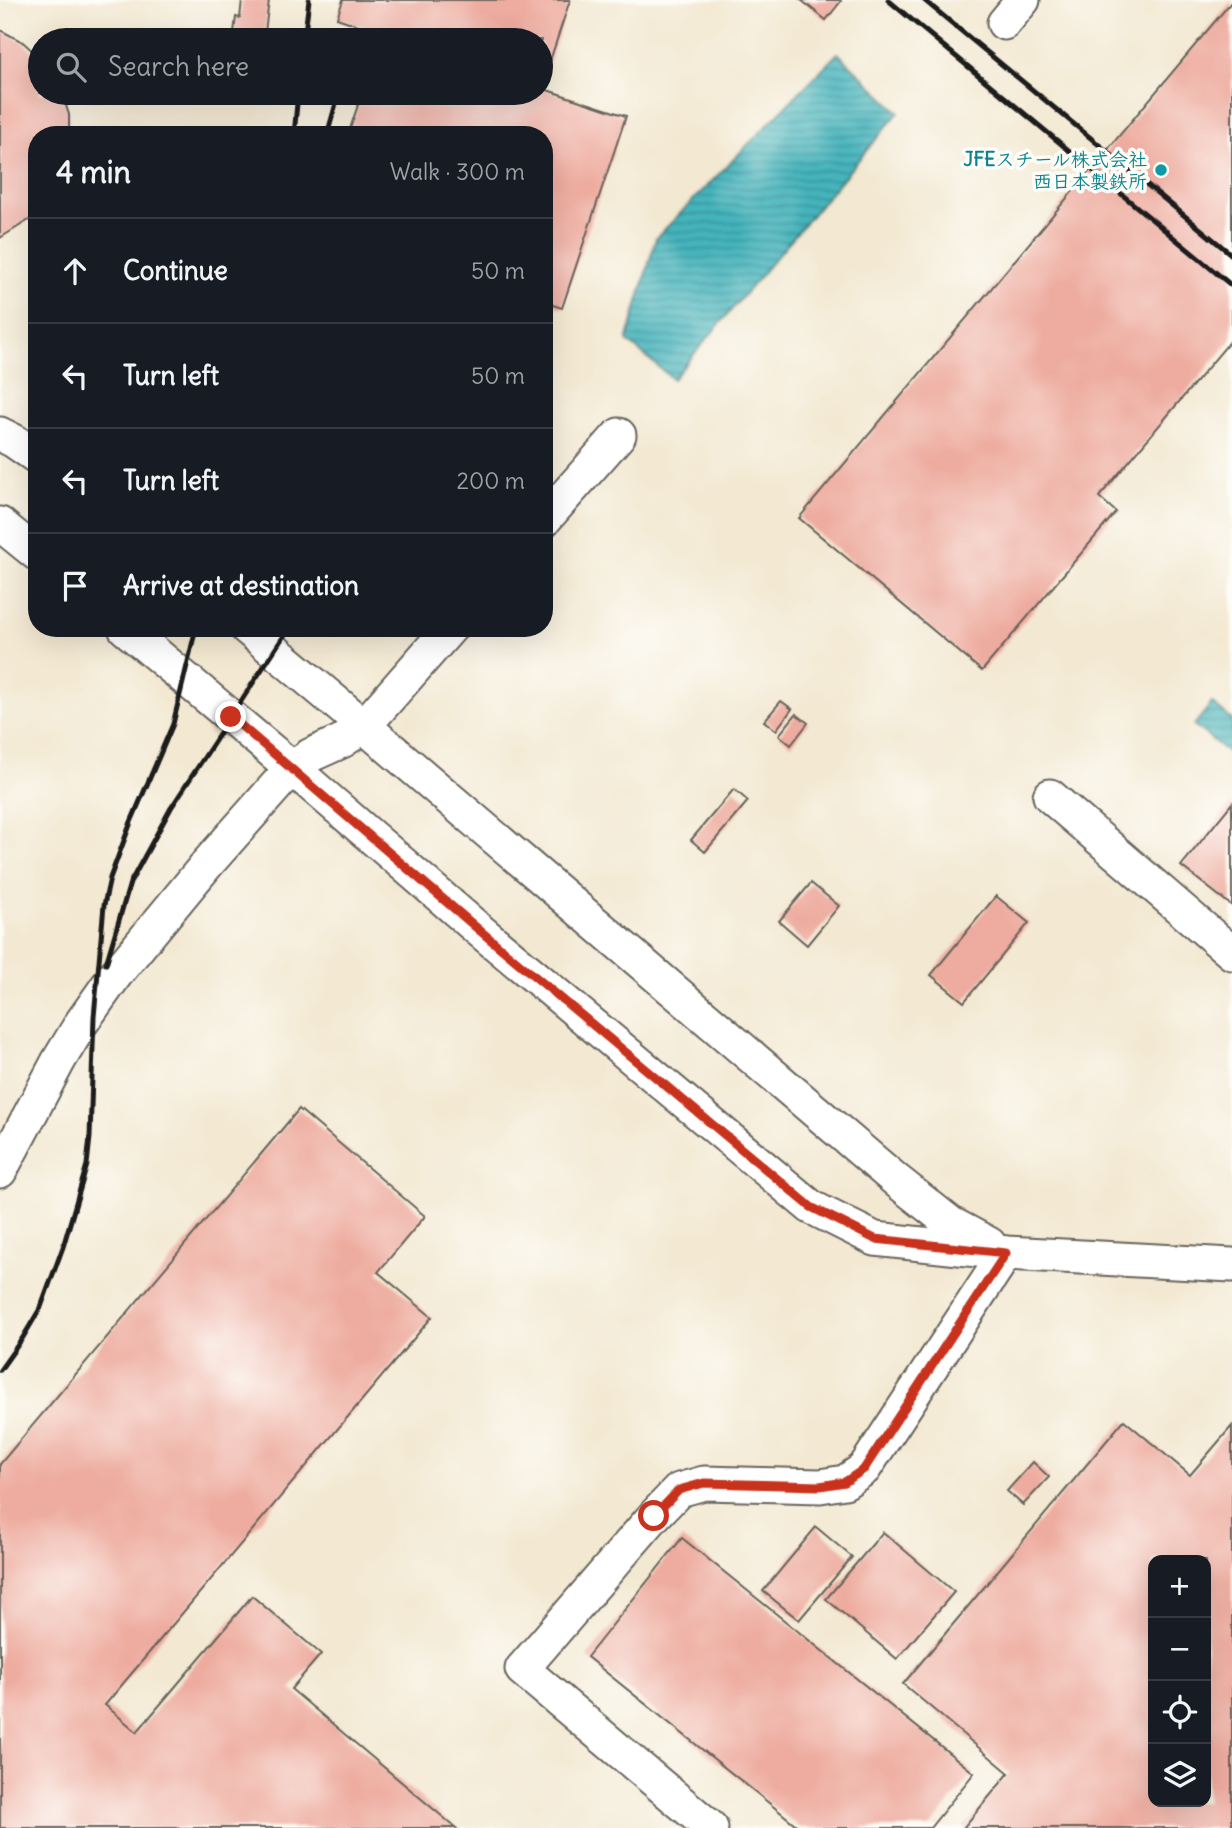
<!DOCTYPE html>
<meta charset="utf-8">
<style>
:root{--surface:#171b24;--page:#242831;--text:#f1f3f6;--muted:#9ea1a6;--line:#363941}
body{margin:0;font-family:Delius,"Klee One",sans-serif;background:var(--page);color:var(--text)}
.controls{position:absolute;right:21px;bottom:21px;display:grid;overflow:hidden;border-radius:14px;box-shadow:0 7px 28px #0002}
.controls button{width:63px;height:63px;display:grid;place-items:center;padding:0;border:0;border-bottom:2px solid var(--line);background:var(--surface);color:var(--text);font:35px sans-serif}
.stop{position:absolute;width:21px;height:21px;margin:-16px;border:5px solid #c8321e;border-radius:50%;background:#fff}
.stop.end{background:#c8321e;border-color:#fff;box-shadow:0 2px 7px #0008}
.list{margin:0;padding:0;list-style:none}
h2{display:flex;justify-content:space-between;align-items:center;height:91px;margin:0;padding:0 28px;font-size:30px}
h2 small{font-size:23px;font-weight:400;color:var(--muted)}
.list li{display:grid;grid-template-columns:46px 1fr auto;gap:21px;align-items:center;box-sizing:border-box;height:105px;padding:0 28px;border-top:2px solid var(--line)}
.list b{display:block;font-size:26px;white-space:nowrap}
.list em{font-size:23px;font-style:normal;color:var(--muted)}
.icon{flex:none;width:38px;height:38px;fill:none;stroke:currentColor;stroke-width:2;stroke-linecap:round;stroke-linejoin:round}
.map{position:relative;flex:none;width:1232px;height:1828px;overflow:hidden}
.search{position:absolute;background:var(--surface);box-shadow:0 7px 28px #0002;left:28px;top:28px;width:525px;height:77px;display:flex;align-items:center;gap:18px;box-sizing:border-box;padding:0 24px;border-radius:38px;color:var(--muted);font-size:26px}
.panel{position:absolute;background:var(--surface);box-shadow:0 7px 28px #0002;left:28px;top:126px;width:525px;height:511px;border-radius:28px}
.map>svg:first-child{display:block}
</style>
<div class="map">
<svg width="1232" height="1828" viewBox="0 0 1232 1828">
<defs>
<pattern id="water-rules" width="6" height="5" patternUnits="userSpaceOnUse" patternTransform="scale(1.75)"><rect width="6" height="5" fill="#44b4bc"/><path d="M0 2.5h6" fill="none" stroke="#389298"/></pattern>
</defs>
<rect width="100%" height="100%" fill="#fdfcf7"/>
<filter id="ink" filterUnits="userSpaceOnUse"><feTurbulence type="fractalNoise" baseFrequency=".0143" numOctaves="2"/><feDisplacementMap in="SourceGraphic" scale="14" xChannelSelector="R" yChannelSelector="G"/><feConvolveMatrix kernelMatrix="1 2 1 2 8 2 1 2 1" color-interpolation-filters="sRGB"/></filter>
<filter id="wash" filterUnits="userSpaceOnUse"><feTurbulence type="fractalNoise" baseFrequency=".00686" numOctaves="4" result="noise"/><feDisplacementMap in="SourceGraphic" scale="28" xChannelSelector="R" yChannelSelector="G"/><feGaussianBlur stdDeviation="1.57" result="paint"/><feColorMatrix in="noise" values="0 0 0 0 0 0 0 0 0 0 0 0 0 0 0 0 0 1.4 0 .05"/><feComposite in="paint" operator="in"/></filter>
<g filter="url(#wash)">
<rect width="100%" height="100%" fill="#f3e8d1"/>
<!-- water -->
<g fill="url(#water-rules)" stroke="#30686c" stroke-width="2">
<polygon points="838,53 899,112 673,379 627,341 656,238"/>
<polygon points="1212,703 1232,720 1232,756 1194,725"/>
</g>
<g id="blocks">
<!-- building -->
<g fill="#eeab9f" fill-rule="evenodd">
<polygon points="242,0 269,0 264,40 233,40 236,17 240,18"/>
<polygon points="343,0 570,0 541,88 626,116 562,308 544,302 544,135 348,135 362,93 541,93 541,40 379,40 381,33 337,18"/>
<polygon points="801,0 839,0 841,1 826,20"/>
<polygon points="1232,1 1232,339 1099,497 1116,512 982,671 799,518"/>
<polygon points="0,30 23,42 40,58 40,93 62,93 69,115 69,135 37,135 37,213 29,220 0,238"/>
<polygon points="781,701 792,709 776,730 764,721"/>
<polygon points="796,714 808,723 791,745 779,735"/>
<polygon points="734,789 748,801 705,852 691,840"/>
<polygon points="1232,803 1232,906 1181,866"/>
<polygon points="811,883 839,906 807,945 779,921"/>
<polygon points="996,896 1029,923 964,1002 931,975"/>
<polygon points="299,1109 425,1216 378,1272 432,1317 105,1705 137,1732 252,1596 321,1654 291,1689 456,1828 0,1828 0,1464"/>
<path d="M1124 1420 1190 1475 1232 1426V1828H963L1009 1773 903 1684ZM1153 1560H1206V1802H1153Z"/>
<polygon points="1033,1462 1049,1477 1023,1505 1007,1491"/>
<polygon points="816,1527 852,1557 799,1620 763,1591"/>
<polygon points="883,1532 954,1592 897,1659 826,1599"/>
<polygon points="682,1538 974,1773 930,1828 800,1828 587,1657"/>
</g>
</g>
</g>
<g filter="url(#ink)">
<use href="#blocks" fill-opacity="0" stroke="#67635b" stroke-width="2"/>
<g fill="none" stroke-linecap="round" stroke-linejoin="round">
<defs>
<g id="minor">
<polyline points="1004,23 1023,0"/>
<polyline points="0,434 14,441 37,457"/>
<polyline points="544,520 619,435"/>
<polyline points="0,524 37,554"/>
<polyline points="125,628 292,768 478,929 811,1207 875,1239 1006,1253 1232,1265"/>
<polyline points="247,628 364,726 897,1181 950,1223 989,1244"/>
<polyline points="1050,796 1232,953"/>
<polyline points="0,1171 59,1060 82,1022 116,974 207,864 292,768 311,755 342,741 364,726 450,628"/>
<polyline points="711,1828 522,1669 654,1516 679,1490 704,1483 820,1486 845,1482 864,1469 1006,1253"/>
</g>
</defs>
<!-- minor casing -->
<use href="#minor" stroke="#67635b" stroke-width="37"/>
<!-- minor -->
<use href="#minor" stroke="#fff" stroke-width="33"/>
<!-- rail -->
<g stroke="#1c1c1c" stroke-width="5">
<polyline points="888,0 1232,286"/>
<polyline points="924,0 1232,255"/>
<polyline points="304,40 309,0"/>
<polyline points="294,135 298,93"/>
<polyline points="327,135 339,93"/>
<polyline points="106,964 130,883 171,808 289,628"/>
<polyline points="0,1370 22,1339 41,1307 63,1247 87,1165 90,1137 94,1017 104,905 110,878 131,822 173,724 196,628"/>
</g>
</g>
</g>
<g fill="none" stroke-linecap="round" stroke-linejoin="round" filter="url(#ink)">
<!-- route -->
<polyline stroke="#c8321e" stroke-width="9" points="231,717 478,929 811,1207 875,1239 1006,1253 864,1469 845,1482 820,1486 704,1483 679,1490 654,1516"/>
</g>
<!-- markers -->
<circle fill="#0f9aa8" stroke="#fdfcf7" stroke-width="2.5" cx="1161" cy="170" r="7"/>
<g text-anchor="middle" stroke-width="7" stroke-linejoin="round" paint-order="stroke">
<!-- culture labels -->
<g font-size="19" font-weight="bold" fill="#0d838f" stroke="#fdfcf7" text-anchor="end">
<text x="1147" y="166">JFEスチール株式会社<tspan x="1147" dy="22">西日本製鉄所</tspan></text>
</g>
</g>
</svg>
<div class="controls">
<button>+</button>
<button>−</button>
<button><svg class="icon" aria-label="locate" viewBox="0 0 24 24"><circle cx="12" cy="12" r="6"/><path d="M12 2v4M12 18v4M2 12h4M18 12h4"/></svg></button>
<button><svg class="icon" aria-label="layers" viewBox="0 0 24 24"><path d="M12 4l9 5-9 5-9-5zM3 14l9 5 9-5"/></svg></button>
</div>
<div class="stop" style="left:654px;top:1516px"></div>
<div class="stop end" style="left:231px;top:717px"></div>
<div class="search"><svg class="icon" aria-label="search" viewBox="0 0 24 24"><circle cx="10" cy="10" r="6"/><path d="M15 15l6 6"/></svg>Search here</div>
<section class="panel">
<h2>4 min<small>Walk · 300 m</small></h2>
<ul class="list">
<li><svg class="icon" aria-label="ahead" viewBox="0 0 24 24"><path d="M12 20V5M6 11l6-6 6 6"/></svg><div><b>Continue</b></div><em>50 m</em></li>
<li><svg class="icon" aria-label="left" viewBox="0 0 24 24"><path d="M17 20v-9H6M10 6l-5 5 5 5"/></svg><div><b>Turn left</b></div><em>50 m</em></li>
<li><svg class="icon" aria-label="left" viewBox="0 0 24 24"><path d="M17 20v-9H6M10 6l-5 5 5 5"/></svg><div><b>Turn left</b></div><em>200 m</em></li>
<li><svg class="icon" aria-label="arrive" viewBox="0 0 24 24"><path d="M6 21V4h12l-3 4 3 4H6"/></svg><div><b>Arrive at destination</b></div></li>
</ul>
</section>
</div>
